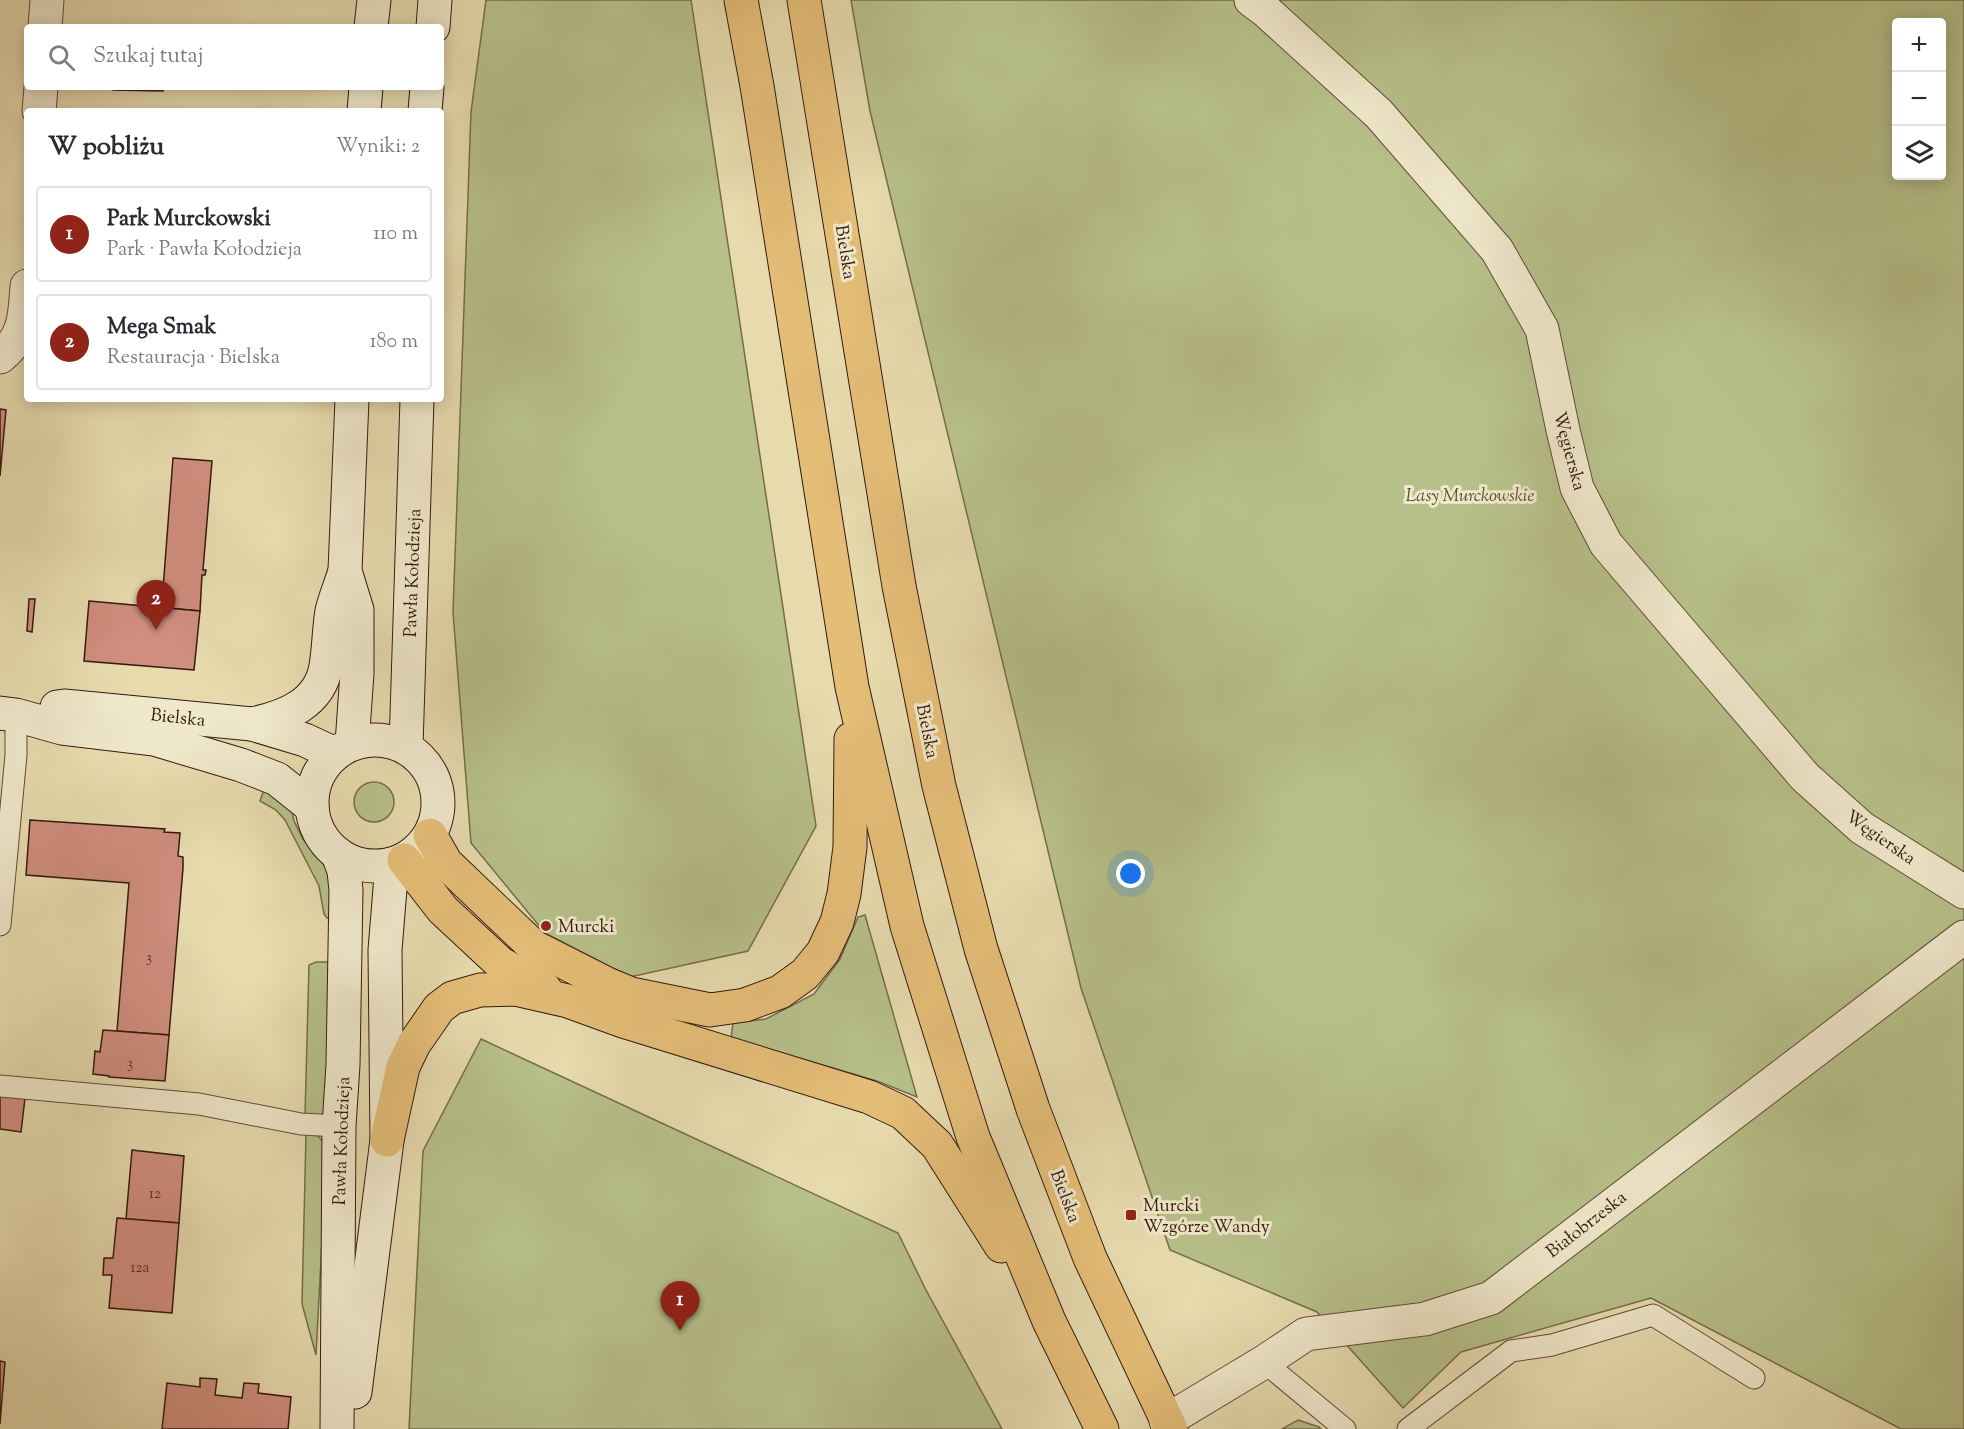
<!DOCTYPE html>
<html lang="pl">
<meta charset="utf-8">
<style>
:root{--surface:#fff;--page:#f2f2f3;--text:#2b2b33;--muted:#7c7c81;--line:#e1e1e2;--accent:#8f2418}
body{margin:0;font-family:"Sorts Mill Goudy",serif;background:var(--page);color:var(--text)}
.controls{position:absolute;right:18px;top:18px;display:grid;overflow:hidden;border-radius:6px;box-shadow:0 3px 15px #0003}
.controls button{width:54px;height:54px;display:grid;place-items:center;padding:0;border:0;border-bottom:2px solid var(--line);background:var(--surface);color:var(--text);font:30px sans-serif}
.you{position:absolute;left:1131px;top:874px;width:21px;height:21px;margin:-15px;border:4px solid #fff;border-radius:50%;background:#1a73e8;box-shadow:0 0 0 9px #1a73e833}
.badge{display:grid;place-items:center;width:39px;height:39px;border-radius:50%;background:var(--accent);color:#fff;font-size:20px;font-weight:700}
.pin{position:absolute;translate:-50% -50px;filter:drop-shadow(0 2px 3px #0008)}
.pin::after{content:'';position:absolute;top:32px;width:21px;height:18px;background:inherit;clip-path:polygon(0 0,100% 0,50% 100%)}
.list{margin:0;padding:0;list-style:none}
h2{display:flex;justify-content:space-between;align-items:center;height:78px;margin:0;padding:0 24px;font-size:26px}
h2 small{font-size:20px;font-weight:400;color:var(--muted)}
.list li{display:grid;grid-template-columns:39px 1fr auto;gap:18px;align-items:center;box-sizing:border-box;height:96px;margin:0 12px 12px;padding:0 12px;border:2px solid var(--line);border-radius:6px}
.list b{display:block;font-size:22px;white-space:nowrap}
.list p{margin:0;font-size:20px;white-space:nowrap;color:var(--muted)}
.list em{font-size:20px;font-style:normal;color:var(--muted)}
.icon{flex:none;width:33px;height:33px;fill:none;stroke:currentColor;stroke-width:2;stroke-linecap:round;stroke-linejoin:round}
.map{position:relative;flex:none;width:1964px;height:1429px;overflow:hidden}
.search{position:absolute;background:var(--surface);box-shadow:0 3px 15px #0003;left:24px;top:24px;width:420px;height:66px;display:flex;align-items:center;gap:15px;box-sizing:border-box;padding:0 21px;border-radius:6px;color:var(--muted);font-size:22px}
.panel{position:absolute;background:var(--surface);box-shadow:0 3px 15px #0003;left:24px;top:108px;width:420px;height:294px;border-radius:6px}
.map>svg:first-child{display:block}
</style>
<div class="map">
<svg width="1964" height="1429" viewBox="0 0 1964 1429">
<rect width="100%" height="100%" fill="#e7dbae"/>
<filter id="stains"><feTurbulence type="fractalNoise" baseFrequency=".00333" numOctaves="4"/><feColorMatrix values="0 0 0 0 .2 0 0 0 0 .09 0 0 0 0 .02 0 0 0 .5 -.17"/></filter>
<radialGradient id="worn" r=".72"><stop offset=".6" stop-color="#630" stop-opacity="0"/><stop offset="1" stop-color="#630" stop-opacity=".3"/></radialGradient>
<!-- green -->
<g fill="#b7c089" stroke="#766c4c" stroke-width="1.5" fill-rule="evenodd">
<polygon points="486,0 691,0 816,826 748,951 630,977 545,933 471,843 453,612 471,112"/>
<path d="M851 0H1964V1429H1901L1651 1298 1461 1352 1403 1408 1317 1312 1170 1250 1081 988 870 111ZM1896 22H1942V176H1896Z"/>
<circle cx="374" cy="802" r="20"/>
<polygon points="266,784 291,807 294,821 303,839 325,866 333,880 339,920 327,918 324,914 319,886 285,820 276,810 260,801"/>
<polygon points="865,915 917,1097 877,1081 731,1038 733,1023 766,1019 814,994 840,959 858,917"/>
<polygon points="316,962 336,962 329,1109 319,1118 305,1116 309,965"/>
<polygon points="481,1039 898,1233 926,1290 1002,1429 409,1429 423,1151"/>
<polygon points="306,1134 317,1135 327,1146 316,1355 302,1304"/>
<polygon points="1298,1420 1319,1427 1321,1429 1282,1429"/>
</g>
<!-- building -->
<g fill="#d08e7e" stroke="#341910" stroke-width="1.5">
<polygon points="113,87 163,87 163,91 113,90"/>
<polygon points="0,409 6,410 0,476"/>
<polygon points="173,458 212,461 203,570 206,570 205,575 202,575 200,611 168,608 170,589 163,589"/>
<polygon points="29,599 35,599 32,632 27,631"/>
<polygon points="89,601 200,611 194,670 84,661"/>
<polygon points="30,820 165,829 164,832 180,833 178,856 183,857 183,868 169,1035 117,1031 129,883 26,875"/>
<polygon points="103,1030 169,1035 165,1081 109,1077 109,1076 93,1074 95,1051 100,1052"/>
<polygon points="0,1096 25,1098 21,1132 0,1129"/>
<polygon points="132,1150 184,1156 179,1223 126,1219"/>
<polygon points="117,1218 179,1223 172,1313 109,1308 112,1275 103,1275 104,1258 113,1258"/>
<polygon points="0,1361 5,1362 0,1424"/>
<polygon points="200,1378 217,1379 215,1395 242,1398 244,1383 259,1384 258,1393 291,1397 288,1429 162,1429 167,1383 200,1387"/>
</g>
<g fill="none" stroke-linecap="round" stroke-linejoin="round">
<defs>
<g id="lane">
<polyline points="0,925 16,755 16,715"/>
<polyline points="0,1086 199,1104 301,1124 339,1126"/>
<polyline points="1264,1362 1345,1429"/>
<polyline points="1408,1429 1511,1351 1552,1345 1653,1315 1754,1378"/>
</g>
<g id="street">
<polyline points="1251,0 1266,11 1379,114 1497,250 1542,329 1563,430 1577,488 1606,544 1805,777 1862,828 1964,892"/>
<polyline points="45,27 47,0"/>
<polyline points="39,111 41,87"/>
<path d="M0 357C25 337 25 316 27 286"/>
<polyline points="1166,1421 1264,1362 1306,1334 1425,1319 1491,1298 1964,937"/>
</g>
<g id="secondary">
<polyline points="371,27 374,0"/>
<polyline points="433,27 435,0"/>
<polyline points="364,111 366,87"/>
<polyline points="425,111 427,87"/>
<polyline points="57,707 64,706 252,724 305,740 335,754"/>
<polyline points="0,713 16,715 62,728 154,739 241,765 277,779 312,807"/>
<path d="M252 724C285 717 320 704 326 666 329 648 329 629 332 611 335 598 341 584 345 571"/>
<circle cx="375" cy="803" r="63"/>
<polyline points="352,744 357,673 357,610 345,571 352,399"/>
<polyline points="406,747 417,399"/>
<polyline points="355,1392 387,1140 385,950 392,864"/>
<polyline points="337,1429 339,1126 343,1065 346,890 344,871 338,854"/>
</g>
<g id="primary">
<polyline points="741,0 757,86 852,687 907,926 973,1137 1049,1321 1102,1429"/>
<polyline points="804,0 899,586 939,786 981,949 1033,1109 1090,1258 1171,1429"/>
<polyline points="430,835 446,863 534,947 607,984 631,994 710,1010 745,1005 780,992 805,974 823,952 837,922 844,894 850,847 851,739"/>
<polyline points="404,860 443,910 500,963 545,989"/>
<polyline points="387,1140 403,1067 414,1044 439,1008 452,998 480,990 515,989 568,1001 623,1021 869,1097 903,1113 937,1145 1001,1246"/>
</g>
</defs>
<!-- lane casing -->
<use href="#lane" stroke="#614a38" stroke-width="23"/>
<!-- street casing -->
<use href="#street" stroke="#614a38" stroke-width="35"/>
<!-- secondary casing -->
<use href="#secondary" stroke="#341910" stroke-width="35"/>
<!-- primary casing -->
<use href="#primary" stroke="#341910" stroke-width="35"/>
<!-- lane -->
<use href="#lane" stroke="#efe8ca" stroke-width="21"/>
<!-- street -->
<use href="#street" stroke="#efe8ca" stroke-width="33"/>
<!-- secondary -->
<use href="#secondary" stroke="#efe8ca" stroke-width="33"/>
<!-- primary -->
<use href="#primary" stroke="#e4be77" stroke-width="33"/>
</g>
<!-- markers -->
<g fill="#8f2418" stroke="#efe8ca" stroke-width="2">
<circle cx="546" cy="926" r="6"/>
<rect x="1125" y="1209" width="12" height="12" rx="3"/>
</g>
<g text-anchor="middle" stroke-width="6" stroke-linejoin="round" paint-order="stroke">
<!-- number labels -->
<g font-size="15" fill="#5b362c">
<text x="149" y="962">3</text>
<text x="130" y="1068">3</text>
<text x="155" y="1198">12</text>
<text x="140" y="1272">12a</text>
</g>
<!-- street labels -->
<g font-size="18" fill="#341910" stroke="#efe8ca">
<text transform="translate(846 252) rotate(81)" y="6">Bielska</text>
<text transform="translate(1570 451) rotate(75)" y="6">Węgierska</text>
<text transform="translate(412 573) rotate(-88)" y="6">Pawła Kołodzieja</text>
<text transform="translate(178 717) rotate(6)" y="6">Bielska</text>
<text transform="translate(928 731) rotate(79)" y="6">Bielska</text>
<text transform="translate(1881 837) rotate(35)" y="6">Węgierska</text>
<text transform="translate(341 1141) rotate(-88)" y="6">Pawła Kołodzieja</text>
<text transform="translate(1066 1196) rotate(69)" y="6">Bielska</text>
<text transform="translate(1586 1224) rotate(-38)" y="6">Białobrzeska</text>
</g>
<!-- park labels -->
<g font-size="18" font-style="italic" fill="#5b4b34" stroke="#efe8ca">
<text x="1470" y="501">Lasy Murckowskie</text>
</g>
<!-- poi labels -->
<g font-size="18" fill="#341910" stroke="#efe8ca" text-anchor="start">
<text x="558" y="932">Murcki</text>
<text x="1143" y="1211">Murcki<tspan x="1143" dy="21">Wzgórze Wandy</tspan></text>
</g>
</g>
<rect width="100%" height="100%" filter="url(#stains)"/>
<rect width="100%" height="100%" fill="url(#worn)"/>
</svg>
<div class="controls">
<button>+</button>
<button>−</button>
<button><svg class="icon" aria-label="layers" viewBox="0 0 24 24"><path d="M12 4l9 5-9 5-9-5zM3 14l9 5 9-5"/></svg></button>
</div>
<div class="you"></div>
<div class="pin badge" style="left:680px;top:1331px">1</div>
<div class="pin badge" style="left:156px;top:630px">2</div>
<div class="search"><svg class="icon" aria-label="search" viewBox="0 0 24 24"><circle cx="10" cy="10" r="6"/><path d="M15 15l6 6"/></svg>Szukaj tutaj</div>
<section class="panel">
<h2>W pobliżu<small>Wyniki: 2</small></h2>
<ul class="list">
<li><span class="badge">1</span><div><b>Park Murckowski</b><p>Park · Pawła Kołodzieja</p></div><em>110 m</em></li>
<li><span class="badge">2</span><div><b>Mega Smak</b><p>Restauracja · Bielska</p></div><em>180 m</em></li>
</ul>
</section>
</div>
